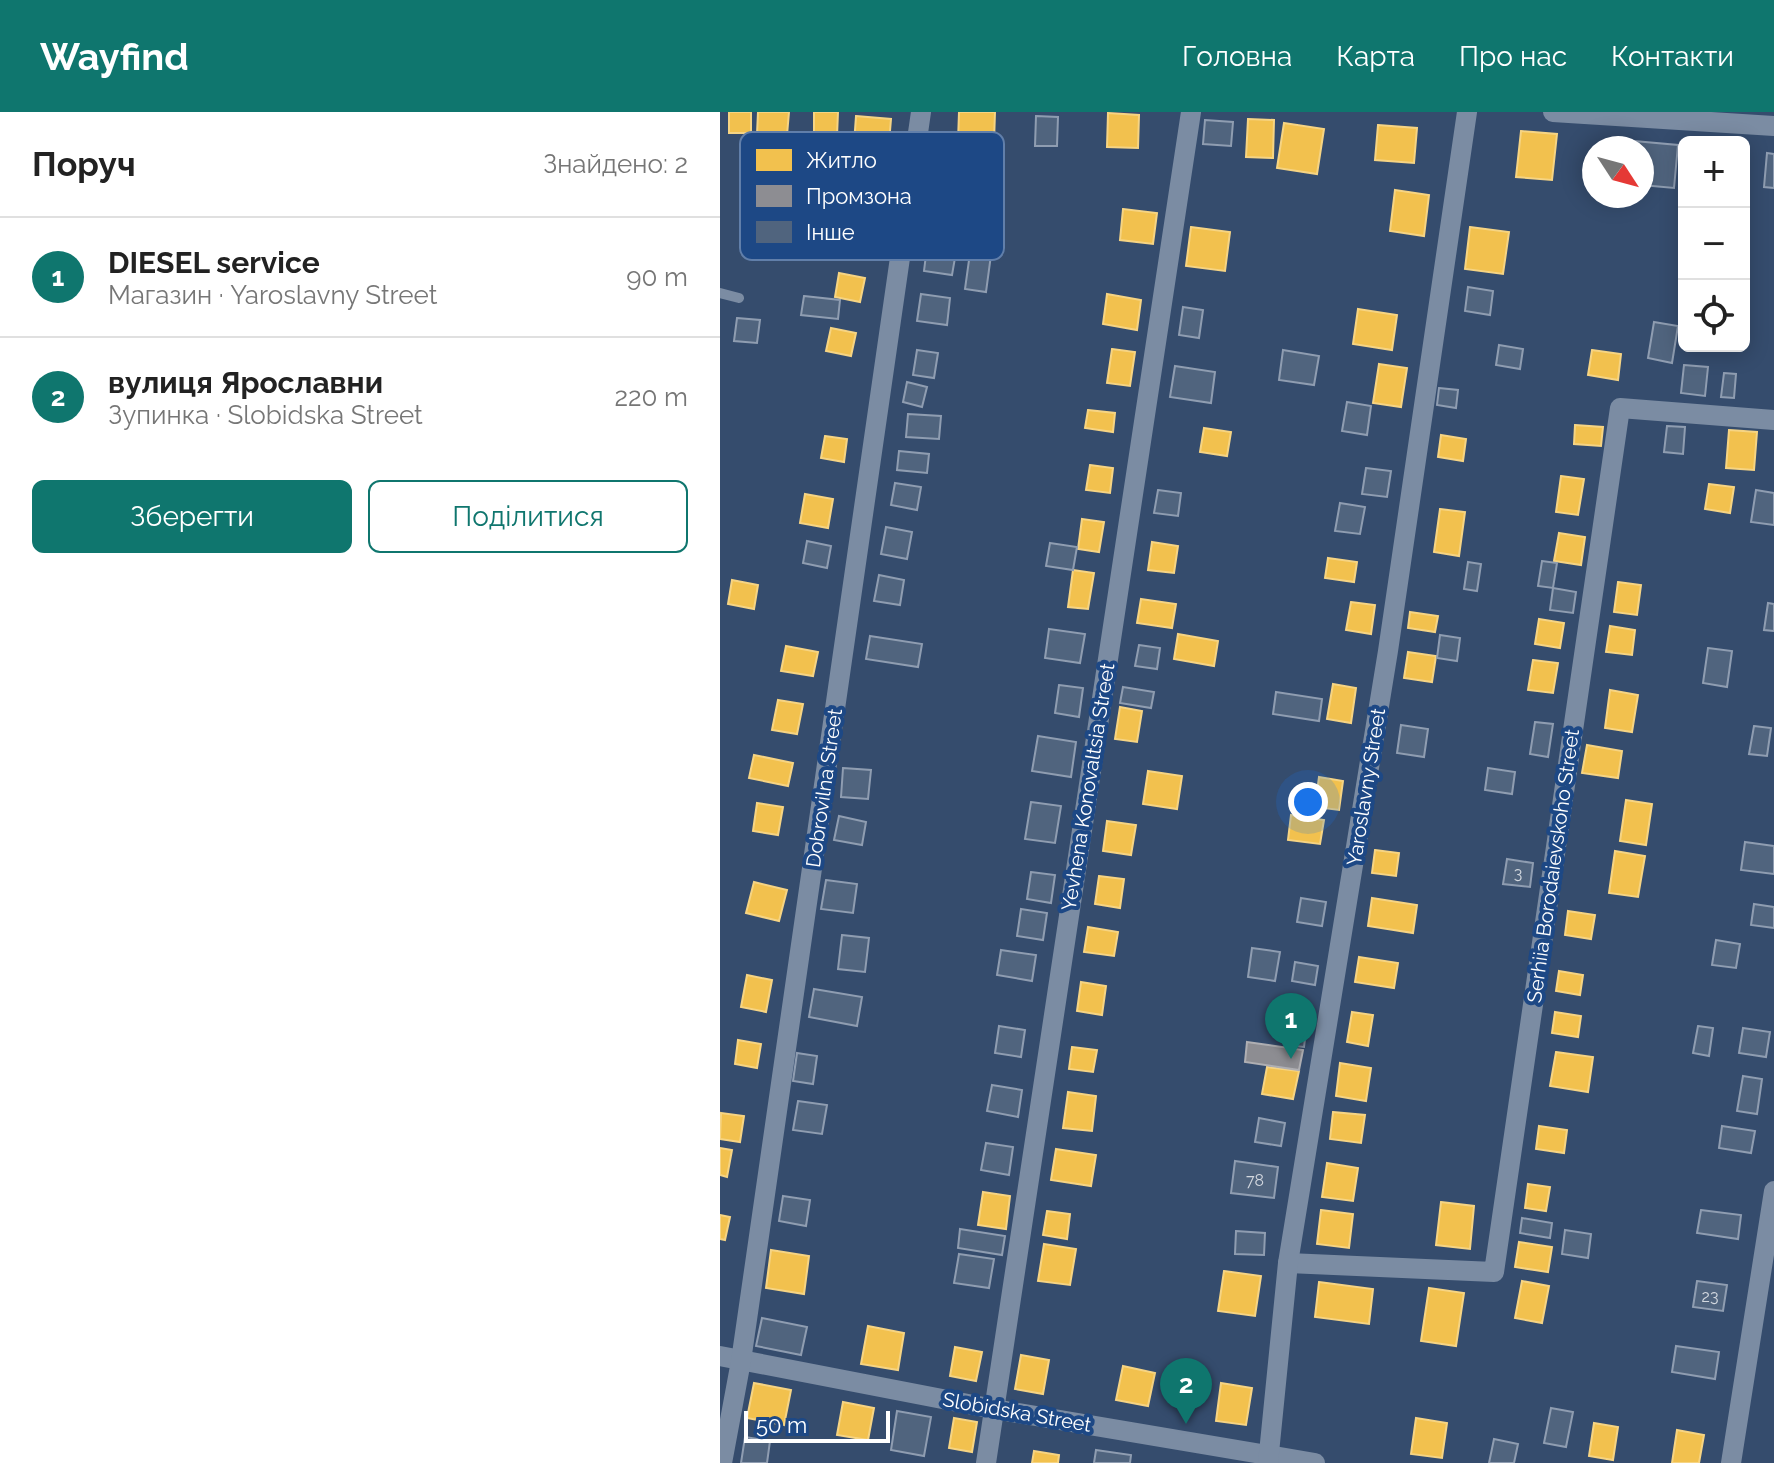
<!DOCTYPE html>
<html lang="uk">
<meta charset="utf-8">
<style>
:root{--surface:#fff;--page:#f6f6f6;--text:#222;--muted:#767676;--line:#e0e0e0;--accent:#0f766e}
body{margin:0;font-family:Raleway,sans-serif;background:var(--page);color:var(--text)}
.controls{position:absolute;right:24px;top:24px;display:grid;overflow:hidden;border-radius:12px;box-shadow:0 4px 20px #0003}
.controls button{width:72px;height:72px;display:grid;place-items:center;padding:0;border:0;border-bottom:2px solid var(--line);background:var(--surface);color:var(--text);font:40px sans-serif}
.compass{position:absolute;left:862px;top:24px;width:72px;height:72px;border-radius:50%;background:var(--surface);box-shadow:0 4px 20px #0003;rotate:126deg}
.scale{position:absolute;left:24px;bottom:20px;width:146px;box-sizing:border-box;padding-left:8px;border:4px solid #fff;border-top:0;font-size:22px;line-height:28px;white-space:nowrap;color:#fff;-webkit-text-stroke:6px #1d4885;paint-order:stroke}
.you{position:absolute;left:588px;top:690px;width:28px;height:28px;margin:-20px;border:6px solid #fff;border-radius:50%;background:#1a73e8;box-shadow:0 0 0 12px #1a73e833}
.badge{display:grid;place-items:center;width:52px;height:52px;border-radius:50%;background:var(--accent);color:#fff;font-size:26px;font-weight:700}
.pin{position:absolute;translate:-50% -66px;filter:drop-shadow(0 2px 4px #0008)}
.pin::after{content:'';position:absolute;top:42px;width:28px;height:24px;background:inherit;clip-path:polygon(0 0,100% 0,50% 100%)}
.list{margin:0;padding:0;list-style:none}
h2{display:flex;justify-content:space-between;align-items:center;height:104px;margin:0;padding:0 32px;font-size:34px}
h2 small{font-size:26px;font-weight:400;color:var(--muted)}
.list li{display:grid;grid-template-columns:52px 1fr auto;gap:24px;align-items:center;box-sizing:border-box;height:120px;padding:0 32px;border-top:2px solid var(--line)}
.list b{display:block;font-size:30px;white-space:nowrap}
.list p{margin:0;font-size:26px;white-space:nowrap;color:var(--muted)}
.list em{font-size:26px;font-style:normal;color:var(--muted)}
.actions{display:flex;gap:16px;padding:24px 32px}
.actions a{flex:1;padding:18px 0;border:2px solid var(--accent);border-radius:12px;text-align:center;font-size:28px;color:var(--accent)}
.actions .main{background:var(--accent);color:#fff}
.icon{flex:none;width:44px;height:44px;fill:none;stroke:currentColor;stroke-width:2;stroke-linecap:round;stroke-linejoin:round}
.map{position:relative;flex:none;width:1054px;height:1351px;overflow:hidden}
header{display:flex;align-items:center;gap:48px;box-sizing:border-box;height:112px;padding:0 40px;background:var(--accent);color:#fff}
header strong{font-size:38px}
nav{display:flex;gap:44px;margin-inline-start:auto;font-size:28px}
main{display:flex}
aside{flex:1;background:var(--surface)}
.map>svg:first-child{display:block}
</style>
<header>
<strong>Wayfind</strong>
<nav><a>Головна</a><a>Карта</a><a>Про нас</a><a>Контакти</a></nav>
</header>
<main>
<aside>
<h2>Поруч<small>Знайдено: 2</small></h2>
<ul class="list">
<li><span class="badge">1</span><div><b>DIESEL service</b><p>Магазин · Yaroslavny Street</p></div><em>90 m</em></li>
<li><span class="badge">2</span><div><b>вулиця Ярославни</b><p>Зупинка · Slobidska Street</p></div><em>220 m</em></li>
</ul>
<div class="actions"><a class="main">Зберегти</a><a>Поділитися</a></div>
</aside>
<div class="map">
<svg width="1054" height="1351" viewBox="0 0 1054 1351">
<rect width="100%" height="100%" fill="#354c6d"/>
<!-- homes -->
<g fill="#f2c14e" stroke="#f6d483" stroke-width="2">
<rect x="9" y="0" width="22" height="21"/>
<polygon points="38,0 69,0 67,23 37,22"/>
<polygon points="94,0 118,0 117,24 94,23"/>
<polygon points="239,0 275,0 274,30 238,29"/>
<polygon points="388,1 419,3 418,36 387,35"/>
<polygon points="136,4 171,7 167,55 120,51 122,32 134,32"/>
<polygon points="528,7 554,8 553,46 526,45"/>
<polygon points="564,11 604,17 597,62 557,56"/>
<polygon points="658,13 697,16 694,51 655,48"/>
<polygon points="801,19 837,22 832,68 796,65"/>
<polygon points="675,78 709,83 704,124 670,119"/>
<polygon points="403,97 437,101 433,132 400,128"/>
<polygon points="471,115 510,120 505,159 466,154"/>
<polygon points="750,115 789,120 783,162 745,157"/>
<polygon points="119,161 145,166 140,190 115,185"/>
<polygon points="387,182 421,188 417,218 383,212"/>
<polygon points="638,197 677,203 672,238 633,232"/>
<polygon points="111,216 136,221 131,244 106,239"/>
<polygon points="392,237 415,240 410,274 387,271"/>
<polygon points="872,238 901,242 898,268 868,263"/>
<polygon points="659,252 687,256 681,295 653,291"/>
<polygon points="368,298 395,301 393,320 365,316"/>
<polygon points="855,313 883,315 881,334 854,332"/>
<polygon points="484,316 511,320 507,344 480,340"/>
<polygon points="1009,318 1037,320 1034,358 1006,356"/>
<polygon points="721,323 746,327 743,349 718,345"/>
<polygon points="105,324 127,327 124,350 101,346"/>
<polygon points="370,353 393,356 390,381 366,378"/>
<polygon points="841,364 864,367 858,403 836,400"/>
<polygon points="989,372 1014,375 1010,401 985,397"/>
<polygon points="85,382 113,387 108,416 80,411"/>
<polygon points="720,397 745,400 739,444 714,440"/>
<polygon points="362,407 384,410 379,440 358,437"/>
<polygon points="839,421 865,425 861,453 834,449"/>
<polygon points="432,430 458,434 454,461 428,458"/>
<polygon points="608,446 637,450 634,470 605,466"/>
<polygon points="353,458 374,461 368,497 348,495"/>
<polygon points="12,468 38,473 34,497 8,492"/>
<polygon points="898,470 921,473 917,503 894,500"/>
<polygon points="421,487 456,492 452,516 417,511"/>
<polygon points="631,490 655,493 651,522 626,518"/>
<polygon points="690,500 718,504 715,520 688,516"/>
<polygon points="819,507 844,511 840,536 815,532"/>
<polygon points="890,514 915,518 912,543 886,540"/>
<polygon points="458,522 498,529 494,554 454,547"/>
<polygon points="66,534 98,540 93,564 61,559"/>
<polygon points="688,540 716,544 712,570 684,566"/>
<polygon points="813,548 838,551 833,581 808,578"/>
<polygon points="613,572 636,576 631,611 607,607"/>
<polygon points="890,578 918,583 912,620 885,616"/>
<polygon points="58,588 83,592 77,622 52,618"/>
<polygon points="400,595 422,599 417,630 395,627"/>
<polygon points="867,633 902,639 898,666 862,661"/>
<polygon points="34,643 73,651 68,674 29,666"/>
<polygon points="428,659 462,664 457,697 423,692"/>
<polygon points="599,665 623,669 619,698 595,695"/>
<polygon points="906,688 932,692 926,733 900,729"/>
<polygon points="37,691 63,695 58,723 33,719"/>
<polygon points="571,703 604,708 600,732 568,728"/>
<polygon points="387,709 416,713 411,743 383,739"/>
<polygon points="655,738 679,741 676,764 652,761"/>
<polygon points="895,739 925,744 918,785 889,781"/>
<polygon points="379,764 404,767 400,796 375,792"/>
<polygon points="34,770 67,778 59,809 26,801"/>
<polygon points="652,786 697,793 693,821 648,814"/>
<polygon points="848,799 875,803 871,827 845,823"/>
<polygon points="368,815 398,820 394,844 364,840"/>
<polygon points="639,845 678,851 674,876 635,870"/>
<polygon points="839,859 863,863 860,883 836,879"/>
<polygon points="27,863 52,868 46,900 21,895"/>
<polygon points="361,870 386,874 382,903 357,899"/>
<polygon points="632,900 653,903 648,934 627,930"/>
<polygon points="835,900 861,904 858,925 832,921"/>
<polygon points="18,928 41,932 37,956 15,952"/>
<polygon points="352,935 377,938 373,960 349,957"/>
<polygon points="836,940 873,945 868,980 830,974"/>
<polygon points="620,951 651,956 646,989 616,984"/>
<polygon points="547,955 579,959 573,987 542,982"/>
<polygon points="348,980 376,984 372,1019 343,1016"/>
<polygon points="613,1000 645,1003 641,1031 610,1027"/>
<polygon points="1,1001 24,1004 20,1030 0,1027"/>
<polygon points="819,1014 847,1018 844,1041 816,1037"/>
<polygon points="0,1036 12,1038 7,1065 0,1063"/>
<polygon points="336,1037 376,1043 371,1074 331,1068"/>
<polygon points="607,1051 638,1056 633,1089 602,1085"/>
<polygon points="808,1072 830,1075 826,1099 805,1096"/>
<polygon points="263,1080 290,1084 286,1117 258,1113"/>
<polygon points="721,1090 754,1094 750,1137 716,1133"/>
<polygon points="601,1098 633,1102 629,1136 597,1132"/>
<polygon points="327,1099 350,1102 347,1127 323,1123"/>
<polygon points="0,1103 10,1105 5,1128 0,1127"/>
<polygon points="799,1130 832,1135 828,1160 795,1155"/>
<polygon points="324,1132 356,1137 350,1173 318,1169"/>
<polygon points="51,1138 89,1144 84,1182 46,1176"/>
<polygon points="504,1159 541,1164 535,1204 498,1199"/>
<polygon points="802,1169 829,1174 822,1211 795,1206"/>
<polygon points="599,1170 653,1177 649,1212 595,1205"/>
<polygon points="709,1176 744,1181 736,1234 701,1229"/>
<polygon points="148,1214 184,1221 178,1258 141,1252"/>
<polygon points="235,1235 262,1240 256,1269 230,1264"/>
<polygon points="301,1243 329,1248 323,1282 295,1277"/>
<polygon points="403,1254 435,1261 428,1294 396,1288"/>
<polygon points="34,1271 71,1278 64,1313 27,1306"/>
<polygon points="501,1271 532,1276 526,1313 496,1309"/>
<polygon points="123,1290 154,1296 148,1328 117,1323"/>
<polygon points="234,1306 257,1310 252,1340 229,1336"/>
<polygon points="696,1306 727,1311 722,1346 691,1342"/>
<polygon points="874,1311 898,1315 893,1348 869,1344"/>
<polygon points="957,1318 984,1323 979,1351 952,1351"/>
<polygon points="314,1339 339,1343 338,1351 312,1351"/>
</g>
<!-- industry -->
<polygon fill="#8d8d92" stroke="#afafb3" stroke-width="2" points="527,930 583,938 579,958 525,950"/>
<!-- building -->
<g fill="#50647e" stroke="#8f9db1" stroke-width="2">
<polygon points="316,4 338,5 337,34 315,34"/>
<polygon points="485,8 513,10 511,34 483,32"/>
<polygon points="914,29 958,33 954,76 922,73 922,36 913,36"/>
<polygon points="1047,41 1054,42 1054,76 1044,75"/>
<polygon points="207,135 236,140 232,163 204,159"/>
<polygon points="250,141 271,143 266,180 245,177"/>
<polygon points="748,175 773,179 770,203 745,199"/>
<polygon points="201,182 230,186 227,213 197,209"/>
<polygon points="84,184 120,188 118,207 81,203"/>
<polygon points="463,195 483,198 479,226 459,223"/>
<polygon points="17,206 40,208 37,231 14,229"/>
<polygon points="934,210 958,214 952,251 928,246"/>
<polygon points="779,233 803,237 800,257 776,253"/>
<polygon points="197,238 218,241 214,266 193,263"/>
<polygon points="563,238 599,244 594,273 559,268"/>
<polygon points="964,253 988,255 985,284 961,281"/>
<polygon points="455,254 495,260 491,291 450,285"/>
<polygon points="1004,261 1016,262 1014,286 1001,285"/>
<polygon points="187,270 207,275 202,295 183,290"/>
<polygon points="719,276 738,278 736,296 717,293"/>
<polygon points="627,290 651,294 647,323 622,319"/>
<polygon points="188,302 221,304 219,327 186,325"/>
<polygon points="947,314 965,315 963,342 944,340"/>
<polygon points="179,339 209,342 207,361 177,358"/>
<polygon points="646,356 671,359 667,385 642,382"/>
<polygon points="175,371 201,375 197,398 171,393"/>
<polygon points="438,378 461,381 458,404 434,401"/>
<polygon points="1036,378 1054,381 1054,413 1031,410"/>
<polygon points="620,391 645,395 640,422 615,419"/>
<polygon points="166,415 192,420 187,447 161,442"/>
<polygon points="87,429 111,434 107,456 83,451"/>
<polygon points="330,431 357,435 353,458 326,454"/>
<polygon points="822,449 837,451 833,476 818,474"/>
<polygon points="748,450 761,452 757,479 744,477"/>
<polygon points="159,463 184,468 180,493 154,489"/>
<polygon points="833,476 856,480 853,501 830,498"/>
<polygon points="1048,491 1054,492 1054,519 1044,518"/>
<polygon points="329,517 365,522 360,551 325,546"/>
<polygon points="720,523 740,526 737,549 717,546"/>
<polygon points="150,524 202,532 198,555 146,547"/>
<polygon points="419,533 440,536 437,557 415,554"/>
<polygon points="988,536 1012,539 1007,575 983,571"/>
<polygon points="339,573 363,576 359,605 335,601"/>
<polygon points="403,575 434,580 431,596 400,591"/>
<polygon points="556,580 602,587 599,609 553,602"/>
<polygon points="815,610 833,612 828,645 810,642"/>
<polygon points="681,613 708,617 704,645 677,641"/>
<polygon points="1034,614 1051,616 1047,644 1029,642"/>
<polygon points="318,624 356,630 351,665 312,659"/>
<polygon points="123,656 151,658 148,687 121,685"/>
<polygon points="768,656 795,660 792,682 765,678"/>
<polygon points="311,690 341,694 335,731 305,727"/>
<polygon points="119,704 146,710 142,733 114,728"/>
<polygon points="1025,730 1054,734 1054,762 1021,758"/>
<polygon points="787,747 813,751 810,775 783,772"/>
<polygon points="311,760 335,763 331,791 307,787"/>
<polygon points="106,768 137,772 133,801 101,797"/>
<polygon points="581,786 606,790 602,814 577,810"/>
<polygon points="1034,792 1054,795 1054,816 1031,813"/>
<polygon points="301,797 327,801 323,828 297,824"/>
<polygon points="122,823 149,826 145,860 118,857"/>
<polygon points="996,828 1020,832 1016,856 992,853"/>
<polygon points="532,836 560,840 555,869 528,865"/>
<polygon points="281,838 316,843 312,869 277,863"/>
<polygon points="575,850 598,854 595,873 572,869"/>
<polygon points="94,877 142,885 137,914 89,905"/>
<polygon points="572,894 589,896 584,935 566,933"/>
<polygon points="279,914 305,918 301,945 275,941"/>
<polygon points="978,914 993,916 989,944 973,941"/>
<polygon points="1023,916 1050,920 1046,945 1019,941"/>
<polygon points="77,941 97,944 93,972 73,969"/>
<polygon points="1023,964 1042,967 1037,1002 1017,999"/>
<polygon points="272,973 302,978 298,1005 267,999"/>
<polygon points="78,989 107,993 102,1022 73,1018"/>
<polygon points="539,1006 565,1011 561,1034 535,1030"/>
<polygon points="1002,1014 1035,1019 1031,1041 999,1036"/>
<polygon points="266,1031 293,1035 289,1063 261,1058"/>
<polygon points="515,1049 558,1055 554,1086 511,1081"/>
<polygon points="63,1084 90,1088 86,1114 59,1109"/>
<polygon points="981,1098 1021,1103 1018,1127 977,1121"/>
<polygon points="802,1106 832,1111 830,1126 800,1121"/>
<polygon points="240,1117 285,1124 282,1143 238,1136"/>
<polygon points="845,1118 871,1122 868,1146 842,1142"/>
<polygon points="516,1119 545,1121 544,1143 515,1142"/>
<polygon points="239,1142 274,1147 269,1176 234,1171"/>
<polygon points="977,1169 1007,1173 1003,1199 973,1195"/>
<polygon points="42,1206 87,1215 81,1243 36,1234"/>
<polygon points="956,1234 999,1240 995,1267 952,1260"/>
<polygon points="831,1296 853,1300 846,1335 824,1331"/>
<polygon points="177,1299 211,1305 204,1344 171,1338"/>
<polygon points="25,1325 50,1329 47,1351 21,1351"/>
<polygon points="774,1327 798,1332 794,1351 769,1351"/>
<polygon points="376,1338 411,1343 410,1351 374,1351"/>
</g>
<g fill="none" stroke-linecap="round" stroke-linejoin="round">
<!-- lane -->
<polyline stroke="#7b8ca3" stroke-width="10" points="0,181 19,186"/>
<!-- street -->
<g stroke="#7b8ca3" stroke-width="20">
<polyline points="833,0 1054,14"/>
<polyline points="568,1151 774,1160 900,296 1054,308"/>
<polyline points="0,1244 274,1297 595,1351"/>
<polyline points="2,1351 21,1249 201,0"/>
<polyline points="266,1351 471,0"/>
<polyline points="548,1351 568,1151 668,539 747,0"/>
<polyline points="1011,1351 1054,1079"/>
</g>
</g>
<g text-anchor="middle" stroke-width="8" stroke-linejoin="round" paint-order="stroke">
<!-- number labels -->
<g font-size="16" fill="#d3d8df">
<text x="798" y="767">3</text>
<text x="535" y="1074">78</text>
<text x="990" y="1190">23</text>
</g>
<!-- street labels -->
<g font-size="20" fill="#fff" stroke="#1d4885">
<text transform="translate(368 675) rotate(-81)" y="7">Yevhena Konovaltsia Street</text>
<text transform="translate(646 675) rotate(-81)" y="7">Yaroslavny Street</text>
<text transform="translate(104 676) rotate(-82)" y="7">Dobrovilna Street</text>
<text transform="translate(833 754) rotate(-82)" y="7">Serhiia Borodaievskoho Street</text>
<text transform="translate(297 1300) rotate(10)" y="7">Slobidska Street</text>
</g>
</g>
<!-- legend -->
<rect x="20" y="20" width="264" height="128" rx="12" fill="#1d4885" stroke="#617faa" stroke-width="2"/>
<rect x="36" y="37" width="36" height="22" fill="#f2c14e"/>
<rect x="36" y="73" width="36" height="22" fill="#8d8d92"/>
<rect x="36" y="109" width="36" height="22" fill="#50647e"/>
<g font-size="22" fill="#fff">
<text x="86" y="56">Житло</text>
<text x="86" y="92">Промзона</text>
<text x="86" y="128">Інше</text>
</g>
</svg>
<div class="controls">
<button>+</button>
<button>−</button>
<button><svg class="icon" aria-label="locate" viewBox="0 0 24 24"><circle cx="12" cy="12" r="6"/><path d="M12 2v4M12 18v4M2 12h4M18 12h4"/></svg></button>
</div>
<svg class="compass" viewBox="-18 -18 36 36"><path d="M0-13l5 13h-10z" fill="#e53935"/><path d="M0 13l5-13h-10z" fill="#767676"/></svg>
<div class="scale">50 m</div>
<div class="you"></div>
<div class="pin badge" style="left:571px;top:947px">1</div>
<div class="pin badge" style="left:466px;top:1312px">2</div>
</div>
</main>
